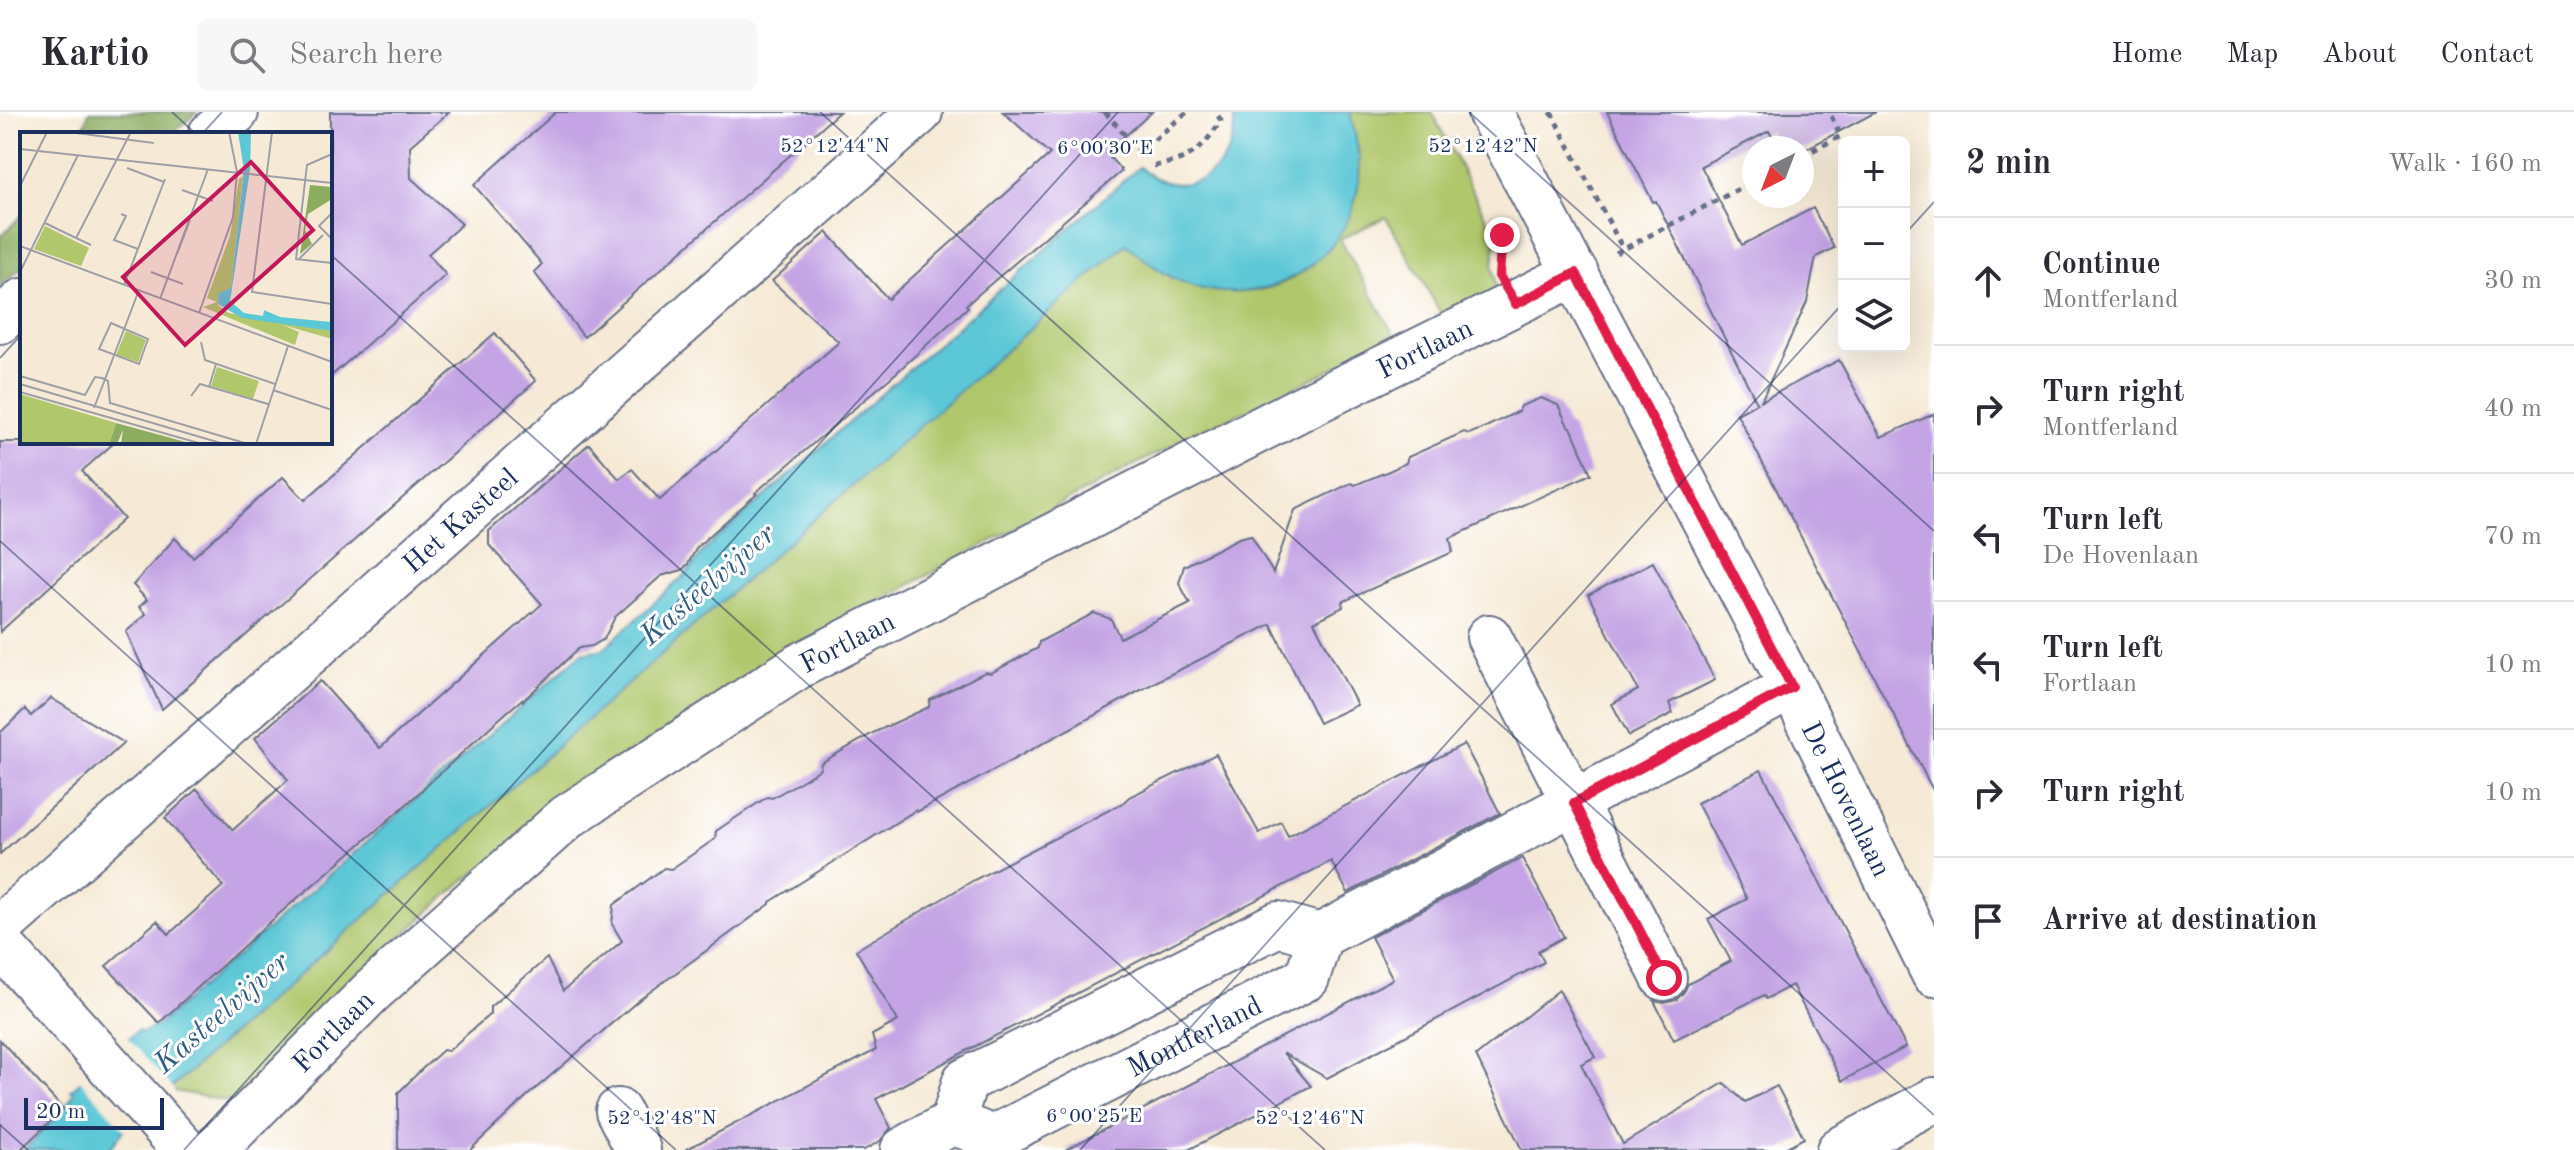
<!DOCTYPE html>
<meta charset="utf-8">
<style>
:root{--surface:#fff;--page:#f7f7f7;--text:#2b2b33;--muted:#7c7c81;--line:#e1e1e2}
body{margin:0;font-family:"Old Standard TT",serif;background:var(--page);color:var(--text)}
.controls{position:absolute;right:24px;top:24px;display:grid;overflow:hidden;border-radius:12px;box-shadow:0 8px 32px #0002}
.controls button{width:72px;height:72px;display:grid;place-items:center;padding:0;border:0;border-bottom:2px solid var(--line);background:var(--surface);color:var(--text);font:40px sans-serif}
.compass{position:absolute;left:1742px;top:24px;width:72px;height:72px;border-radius:50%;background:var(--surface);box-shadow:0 8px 32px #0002;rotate:222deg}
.scale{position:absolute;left:24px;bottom:20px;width:140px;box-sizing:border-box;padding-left:8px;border:4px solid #1b2f5e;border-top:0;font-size:22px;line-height:28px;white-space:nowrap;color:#1b2f5e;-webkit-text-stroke:6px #fff;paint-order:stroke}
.stop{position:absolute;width:24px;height:24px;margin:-18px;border:6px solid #e11d48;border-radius:50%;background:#fff}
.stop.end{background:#e11d48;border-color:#fff;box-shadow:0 2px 8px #0008}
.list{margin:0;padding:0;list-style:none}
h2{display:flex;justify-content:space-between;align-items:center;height:104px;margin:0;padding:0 32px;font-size:34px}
h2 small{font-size:26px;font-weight:400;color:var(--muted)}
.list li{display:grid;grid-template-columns:52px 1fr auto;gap:24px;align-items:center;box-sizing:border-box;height:128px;padding:0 32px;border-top:2px solid var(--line)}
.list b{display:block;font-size:30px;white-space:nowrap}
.list p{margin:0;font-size:26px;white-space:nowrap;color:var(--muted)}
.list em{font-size:26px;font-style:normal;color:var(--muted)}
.icon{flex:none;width:44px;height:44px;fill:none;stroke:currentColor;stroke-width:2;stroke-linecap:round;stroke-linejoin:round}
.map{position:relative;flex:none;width:1934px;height:1038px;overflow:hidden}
header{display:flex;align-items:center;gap:48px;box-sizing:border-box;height:112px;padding:0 40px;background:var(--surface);border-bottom:2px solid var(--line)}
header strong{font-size:38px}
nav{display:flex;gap:44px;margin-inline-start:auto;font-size:28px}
.search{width:560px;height:72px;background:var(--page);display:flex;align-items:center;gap:20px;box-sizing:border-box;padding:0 28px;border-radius:12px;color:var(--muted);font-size:30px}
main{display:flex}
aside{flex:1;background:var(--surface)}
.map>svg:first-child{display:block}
</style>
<header>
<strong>Kartio</strong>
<div class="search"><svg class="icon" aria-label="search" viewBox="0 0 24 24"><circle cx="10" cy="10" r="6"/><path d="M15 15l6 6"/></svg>Search here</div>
<nav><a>Home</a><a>Map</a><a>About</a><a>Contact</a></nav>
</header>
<main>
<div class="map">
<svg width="1934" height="1038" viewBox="0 0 1934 1038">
<rect width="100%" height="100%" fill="#fff"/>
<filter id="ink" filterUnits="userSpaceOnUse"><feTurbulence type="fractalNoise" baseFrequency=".0125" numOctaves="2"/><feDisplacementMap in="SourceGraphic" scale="16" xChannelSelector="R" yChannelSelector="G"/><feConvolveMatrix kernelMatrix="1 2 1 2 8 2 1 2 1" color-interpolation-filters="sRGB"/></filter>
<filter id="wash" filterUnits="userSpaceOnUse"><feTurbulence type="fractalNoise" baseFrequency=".006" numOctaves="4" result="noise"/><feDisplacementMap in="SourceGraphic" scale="32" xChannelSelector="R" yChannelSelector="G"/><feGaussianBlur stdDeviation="1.8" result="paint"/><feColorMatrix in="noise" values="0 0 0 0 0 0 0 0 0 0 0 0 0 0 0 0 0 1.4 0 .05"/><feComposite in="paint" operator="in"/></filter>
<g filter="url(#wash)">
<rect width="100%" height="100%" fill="#f6ead6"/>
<!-- green -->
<path fill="#b0c76c" stroke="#667b65" stroke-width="2" d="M1350 0H1432L1494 121 1496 128 1493 154 1497 181 1443 205 1386 105 1340 127 1396 226 1130 355 832 514 462 770 318 900 232 990 175 979 172 975 1126 131C1184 188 1276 204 1330 133 1346 113 1356 93 1359 67 1361 43 1355 22 1350 0Z"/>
<!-- forest -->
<g fill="#8cac60" stroke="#546e5f" stroke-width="2">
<polygon points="89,0 197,0 172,22 81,22"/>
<polygon points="22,103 22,155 0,175 0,125"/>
</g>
<!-- water -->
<path fill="#5cc7d6" stroke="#3c7b9a" stroke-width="2" d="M1233 0H1350C1355 22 1361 43 1359 67 1351 150 1264 201 1187 172 1163 163 1145 148 1126 132L172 975 124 1018 109 1038H24L63 998 74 982 71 978 138 918 142 921 158 913 582 541 603 537 686 462 703 439 1139 55C1185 95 1242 58 1233 0Z"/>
<!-- pier -->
<polygon fill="#f6ead6" points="126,924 175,978 127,1021 78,966"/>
<g id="blocks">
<!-- building -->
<g fill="#c4a4e4">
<polygon points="330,0 449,0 410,34 411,66 462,112 428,142 446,163 330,265"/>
<polygon points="556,0 839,0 584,225 534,160 542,152 474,73"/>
<polygon points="1003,0 1152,0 1106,41 1122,59 966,193 968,195 896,261 755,381 757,382 697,435 688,452 682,458 661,464 615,505 604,527 592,534 579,536 523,589 522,587 490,615 408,691 279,802 159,911 106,854 157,809 169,822 223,774 165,706 197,677 233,718 288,668 255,626 320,569 380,636 542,492 489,433 489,419 589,332 619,367 632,357 660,388 839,230 772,169 800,144 827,120 888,187 1050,42"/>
<polygon points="1607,0 1876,0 1808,36 1778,36 1769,19 1701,54 1742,133 1813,96 1834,136 1816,145 1807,190 1761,289 1839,248 1881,325 1934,302 1934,680 1737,302 1757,291 1656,89 1653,90"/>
<polygon points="495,221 536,269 162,597 126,520 146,502 139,495 147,488 133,473 175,426 193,445 283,365 305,388"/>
<polygon points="1541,286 1558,293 1568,314 1571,315 1591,362 1450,426 1453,440 1342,490 1343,495 1314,510 1357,593 1319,611 1271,512 1163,566 917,700 916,698 770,790 770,792 639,888 527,984 470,1038 398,1038 398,981 421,958 443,938 448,939 490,902 490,895 547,846 563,879 622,829 612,812 614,793 664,756 671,757 715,727 716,719 767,685 772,686 805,667 820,657 821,651 875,620 929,595 930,588 985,560 991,561 1038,536 1039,530 1094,501 1111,507 1120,526 1190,491 1179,471 1184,454 1239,426 1251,423 1273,461 1295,398 1351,371 1355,373 1389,359 1406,351 1408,345 1464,320 1469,322 1486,315 1519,299 1521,294"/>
<polygon points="0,330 115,330 82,359 124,407 0,520"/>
<polygon points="1653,450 1715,568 1669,591 1673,601 1629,624 1612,592 1638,578 1588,483"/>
<polygon points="51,586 124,631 0,742 0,621 25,597 31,604"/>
<polygon points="1464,632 1500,701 1348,781 1331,749 968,938 876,987 891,1016 880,1029 864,1038 685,1038 876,938 872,923 898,909 856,838 974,768 1123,691 1129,685 1216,642 1259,721 1281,710 1288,724"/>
<polygon points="1761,658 1906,935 1842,969 1792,873 1766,887 1764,883 1674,928 1654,889 1664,891 1676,888 1684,880 1688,872 1731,849 1708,807 1747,787 1697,691"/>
<polygon points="1522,746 1564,825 1538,839 1544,850 1327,966 1283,941 1311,974 1188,1038 1065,1038 1393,867 1371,825"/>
<polygon points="1559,878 1595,945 1581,952 1623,1032 1724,971 1745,990 1777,974 1804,1026 1781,1038 1522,1038 1476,944"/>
<polygon points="0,928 63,997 20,1038 0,1038"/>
</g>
</g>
</g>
<g filter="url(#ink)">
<use href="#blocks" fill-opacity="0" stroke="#687088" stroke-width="2"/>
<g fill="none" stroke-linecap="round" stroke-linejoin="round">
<defs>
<g id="minor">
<path id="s1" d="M1490 0 1792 575 1934 862"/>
<polyline points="211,22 236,0"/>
<polyline points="0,209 22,189"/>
<polyline points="1489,525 1664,866"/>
<path id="s2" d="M0 815 920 0"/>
<polyline points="0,832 185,1038"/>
<polyline points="618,999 638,1038"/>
<polyline points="953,1010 965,969 1278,812 1320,824"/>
<path id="s3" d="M214 1038 371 880 567 705 799 554 1302 296 1576 161"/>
<path id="s4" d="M903 1038 953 1010 993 1026 1307 866 1320 824 1792 575"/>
<polyline points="1839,1038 1934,988"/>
</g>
</defs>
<!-- minor casing -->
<use href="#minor" stroke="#687088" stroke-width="48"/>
<!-- path -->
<g stroke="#687088" stroke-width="5" stroke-dasharray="6 6" stroke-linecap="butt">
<polyline points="1105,0 1140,40 1187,0"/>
<polyline points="1551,0 1623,137"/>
<polyline points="1802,44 1841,24 1829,0"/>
<path d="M1154 54C1189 48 1202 39 1221 8L1215 0"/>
<polyline points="1616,141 1754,69"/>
<polyline points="1500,147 1502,126"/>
</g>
<!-- minor -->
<use href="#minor" stroke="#fff" stroke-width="44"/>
</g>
</g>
<g fill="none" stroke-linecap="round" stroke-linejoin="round" filter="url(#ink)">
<!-- route -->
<polyline stroke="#e11d48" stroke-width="10" points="1502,123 1499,164 1516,192 1576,161 1792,575 1574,691 1664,866"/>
</g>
<!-- ticks -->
<path fill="none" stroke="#1b2f5e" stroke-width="2" stroke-opacity="0.45" d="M172 0 196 22M820 0 1934 1003M1469 0 1934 419M202 22 222 0M1904 123 1934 90M330 142 1325 1038M0 246 22 222M0 429 676 1038M0 1013 28 1038M184 1038 1118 0M1080 1038 1844 190"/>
<g text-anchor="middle" stroke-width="6" stroke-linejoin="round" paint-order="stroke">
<!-- street labels -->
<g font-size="28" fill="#1b2f5e" stroke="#fff">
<text dy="10" stroke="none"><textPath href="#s3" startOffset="1464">Fortlaan</textPath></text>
<text dy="10" stroke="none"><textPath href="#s2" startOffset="614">Het Kasteel</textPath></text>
<text dy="10" stroke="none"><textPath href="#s3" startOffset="816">Fortlaan</textPath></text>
<text dy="10" stroke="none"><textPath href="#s1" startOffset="774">De Hovenlaan</textPath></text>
<text dy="10" stroke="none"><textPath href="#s3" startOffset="168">Fortlaan</textPath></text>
<text dy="10" stroke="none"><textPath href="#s4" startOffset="326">Montferland</textPath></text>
</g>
<!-- water labels -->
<g font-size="30" font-style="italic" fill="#2e5d82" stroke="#fff">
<text transform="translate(707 472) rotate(-41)" y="10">Kasteelvijver</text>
<text transform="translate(221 900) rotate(-41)" y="10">Kasteelvijver</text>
</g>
</g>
<!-- overview -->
<g transform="translate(20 20)">
<rect width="312" height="312" fill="#f6ead6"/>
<path d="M223 44 211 156 199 161 198 173 209 181 312 199V207L263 193 279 200 275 213 183 175 197 170 187 166 210 104 219 47ZM25 94 69 116 61 134 14 117ZM106 199 126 208 118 230 96 223ZM197 235 239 249 233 267 191 254ZM0 262 96 291 89 312H0Z" fill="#b0c76c"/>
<path d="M290 53 312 55V67L288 82 285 98 292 112 280 122ZM96 291 173 312H101L103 298 97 312H89Z" fill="#8cac60"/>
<path d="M218 0 231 2 230 38 210 169 224 181 243 184 244 178 260 185 311 190 312 199 222 186 198 172 199 161 211 156 224 38Z" fill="#5cc7d6"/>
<path fill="none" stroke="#9e9fa6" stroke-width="2" d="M48 0 134 11M252 0 232 160 312 172M0 17 312 51M312 22 287 33 276 127 312 131M107 36 144 50M0 54 27 0M162 58 193 69M312 81 299 94 312 107M101 82 106 84 94 108 118 117M25 91 56 106M71 113 56 106 111 0M0 114 312 230M157 122 170 88M279 127 303 103M0 140 58 23M131 140 163 152M104 153 145 47M140 167 188 37M179 181 213 85 217 40 209 0M91 191 128 207 119 232 79 217ZM181 210 185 228 255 252M0 244 65 263 75 245 82 246 88 249 90 271 228 312M0 252 204 312M189 255 196 232M253 258 312 278M0 260 182 312M171 264 180 252 248 272M74 276 119 158M236 312 268 214"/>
<path fill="#c2185b" fill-opacity="0.15" stroke="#c2185b" stroke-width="4" d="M231 30 293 98 165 213 103 145Z"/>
<rect width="312" height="312" fill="none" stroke="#1b2f5e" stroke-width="4"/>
</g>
<g font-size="20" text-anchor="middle" fill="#1b2f5e" stroke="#fff" stroke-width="6" stroke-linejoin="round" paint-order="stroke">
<text x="835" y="40">52°12'44"N</text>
<text x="1483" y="40">52°12'42"N</text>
<text x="1105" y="42">6°00'30"E</text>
<text x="1094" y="1010">6°00'25"E</text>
<text x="662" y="1012">52°12'48"N</text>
<text x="1310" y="1012">52°12'46"N</text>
</g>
</svg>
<div class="controls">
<button>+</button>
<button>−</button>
<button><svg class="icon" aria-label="layers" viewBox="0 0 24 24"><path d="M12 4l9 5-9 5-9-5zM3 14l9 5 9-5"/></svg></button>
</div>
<svg class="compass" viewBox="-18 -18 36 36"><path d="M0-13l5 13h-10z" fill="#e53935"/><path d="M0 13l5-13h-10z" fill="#7c7c81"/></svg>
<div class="scale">20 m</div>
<div class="stop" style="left:1664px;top:866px"></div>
<div class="stop end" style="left:1502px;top:123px"></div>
</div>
<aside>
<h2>2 min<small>Walk · 160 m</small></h2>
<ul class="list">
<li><svg class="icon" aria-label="ahead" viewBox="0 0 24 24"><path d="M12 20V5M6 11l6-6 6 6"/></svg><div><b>Continue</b><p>Montferland</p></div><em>30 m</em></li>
<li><svg class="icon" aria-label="right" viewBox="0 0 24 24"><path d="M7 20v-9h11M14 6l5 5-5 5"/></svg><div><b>Turn right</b><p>Montferland</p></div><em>40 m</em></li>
<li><svg class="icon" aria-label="left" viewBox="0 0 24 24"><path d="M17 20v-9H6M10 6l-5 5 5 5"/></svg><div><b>Turn left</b><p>De Hovenlaan</p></div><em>70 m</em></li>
<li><svg class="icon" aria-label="left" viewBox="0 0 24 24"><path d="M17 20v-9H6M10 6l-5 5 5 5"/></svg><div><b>Turn left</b><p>Fortlaan</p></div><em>10 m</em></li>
<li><svg class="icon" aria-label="right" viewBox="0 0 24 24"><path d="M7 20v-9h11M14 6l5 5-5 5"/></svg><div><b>Turn right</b></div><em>10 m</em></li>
<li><svg class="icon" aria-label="arrive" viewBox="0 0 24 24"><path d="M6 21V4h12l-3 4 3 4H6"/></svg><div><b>Arrive at destination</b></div></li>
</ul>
</aside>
</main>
